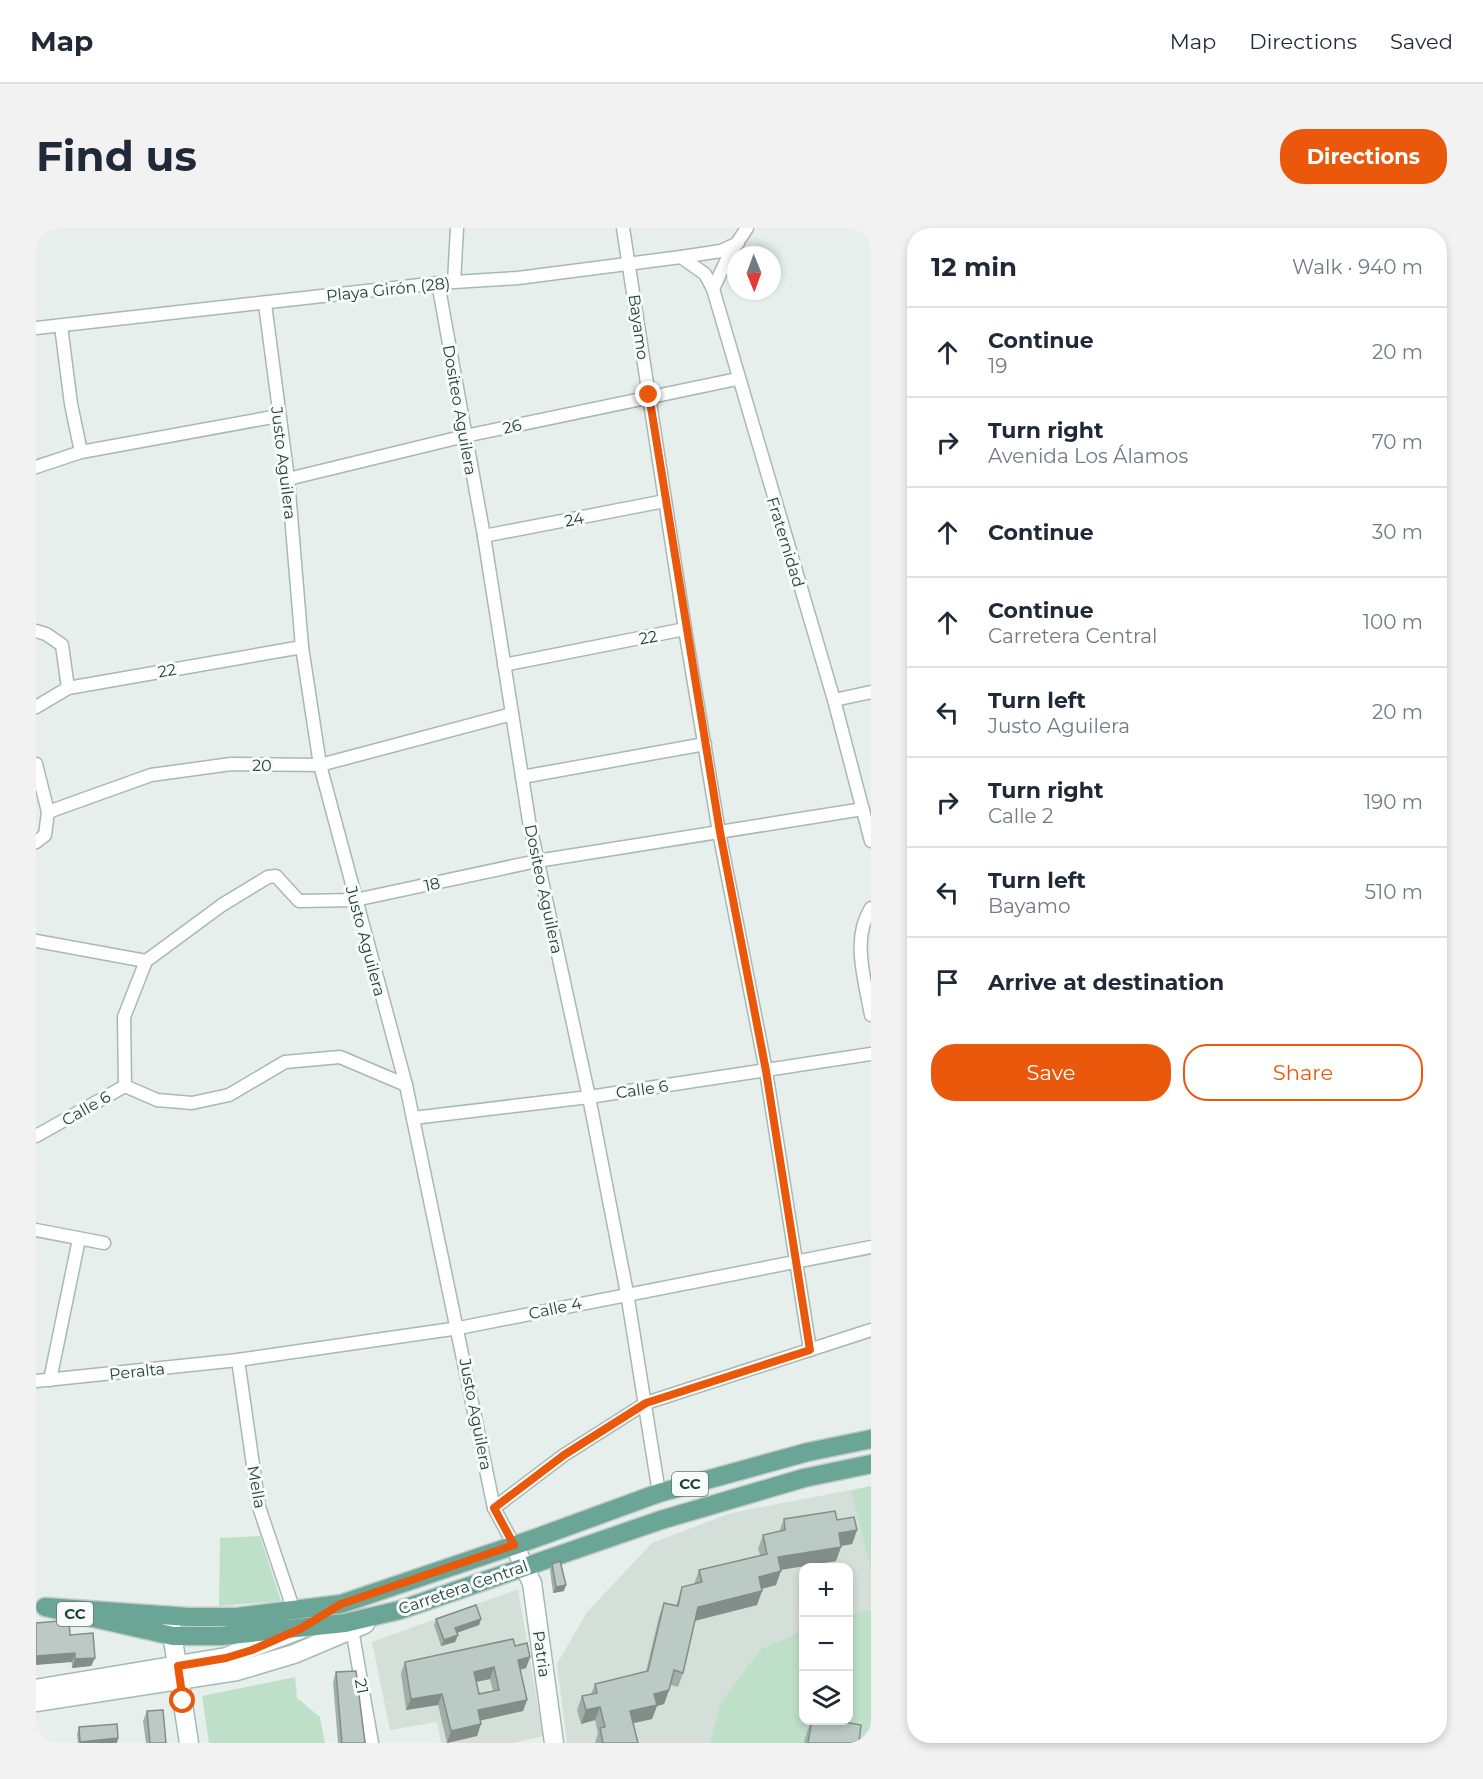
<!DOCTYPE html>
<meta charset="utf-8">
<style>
:root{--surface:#fff;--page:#f2f2f3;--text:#1f2937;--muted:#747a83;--line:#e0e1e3;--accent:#ea580c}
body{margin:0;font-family:Montserrat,sans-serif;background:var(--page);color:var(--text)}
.controls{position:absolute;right:18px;bottom:18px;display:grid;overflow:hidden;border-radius:12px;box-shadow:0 3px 9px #0003}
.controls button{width:54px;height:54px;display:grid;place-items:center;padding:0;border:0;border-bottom:2px solid var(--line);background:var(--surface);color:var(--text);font:30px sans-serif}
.compass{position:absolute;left:691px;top:18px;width:54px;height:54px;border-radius:50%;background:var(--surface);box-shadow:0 3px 9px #0003;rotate:179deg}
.stop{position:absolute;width:18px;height:18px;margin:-14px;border:4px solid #ea580c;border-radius:50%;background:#fff}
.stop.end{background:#ea580c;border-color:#fff;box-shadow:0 2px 6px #0008}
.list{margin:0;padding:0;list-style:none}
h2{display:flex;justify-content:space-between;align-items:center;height:78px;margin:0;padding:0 24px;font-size:26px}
h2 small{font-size:20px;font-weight:400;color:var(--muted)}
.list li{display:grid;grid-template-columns:39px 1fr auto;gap:18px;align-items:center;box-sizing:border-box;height:90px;padding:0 24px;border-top:2px solid var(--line)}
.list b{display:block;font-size:22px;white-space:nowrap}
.list p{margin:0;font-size:20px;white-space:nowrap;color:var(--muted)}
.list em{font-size:20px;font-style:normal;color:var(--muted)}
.actions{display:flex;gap:12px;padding:18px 24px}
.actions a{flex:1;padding:14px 0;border:2px solid var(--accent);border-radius:24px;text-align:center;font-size:21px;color:var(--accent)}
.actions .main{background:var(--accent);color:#fff}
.icon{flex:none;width:33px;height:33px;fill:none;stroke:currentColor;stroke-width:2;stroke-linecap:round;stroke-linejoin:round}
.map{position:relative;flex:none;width:835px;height:1515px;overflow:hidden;border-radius:24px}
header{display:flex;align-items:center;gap:36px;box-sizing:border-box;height:84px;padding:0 30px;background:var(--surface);border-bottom:2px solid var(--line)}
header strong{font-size:28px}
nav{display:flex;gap:33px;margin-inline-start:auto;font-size:21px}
.intro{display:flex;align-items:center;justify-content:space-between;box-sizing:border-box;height:144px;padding:0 36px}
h1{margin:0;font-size:42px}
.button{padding:15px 27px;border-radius:24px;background:var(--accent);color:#fff;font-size:21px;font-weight:700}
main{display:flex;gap:36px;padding:0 36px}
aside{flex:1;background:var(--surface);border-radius:24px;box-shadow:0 3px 9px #0003}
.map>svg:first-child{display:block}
</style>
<header>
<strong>Map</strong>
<nav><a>Map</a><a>Directions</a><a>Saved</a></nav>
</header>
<div class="intro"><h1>Find us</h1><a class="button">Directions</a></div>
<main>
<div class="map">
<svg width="835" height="1515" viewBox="0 0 835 1515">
<rect width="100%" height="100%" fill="#e6efeb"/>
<!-- built -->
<g fill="#d4dfda" fill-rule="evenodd">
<path d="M835 1258V1515H531L521 1436 551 1384 616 1315 695 1285ZM768 1340H812V1492H768Z"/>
<polygon points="482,1361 507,1508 477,1515 405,1515 401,1494 354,1502 336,1414"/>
</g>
<!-- green -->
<g fill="#bfe0c8">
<polygon points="835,1258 835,1341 815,1263"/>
<polygon points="224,1308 245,1373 183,1378 184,1310"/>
<polygon points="835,1382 835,1515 674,1515 685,1474 725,1421 767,1403 768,1492 812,1492 813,1387"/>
<polygon points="259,1449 261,1470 284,1489 289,1515 173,1515 166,1468"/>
</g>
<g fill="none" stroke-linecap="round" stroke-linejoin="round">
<defs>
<g id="street">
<polyline points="587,0 649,401 683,604 730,843 774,1122"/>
<polyline points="645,29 669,46 677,61 798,472 835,613"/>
<polyline points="418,54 421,0"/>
<polyline points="402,55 448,308 493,593 553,869 591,1065 623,1265"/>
<polyline points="677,61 693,27 711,0"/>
<polyline points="229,76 252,251 266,419 284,537 370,857 458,1280 478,1317"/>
<polyline points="25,98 35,176 45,224"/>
<polyline points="0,100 402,55 482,50 645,29 685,23 702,15"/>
<polyline points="0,239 45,224 242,188"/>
<polyline points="252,251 429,208 701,151"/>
<polyline points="448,308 629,273"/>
<polyline points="0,403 10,406 26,417 32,460"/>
<polyline points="468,437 649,401"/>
<polyline points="798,472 835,464"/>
<polyline points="0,479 32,460 266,419"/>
<polyline points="0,536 12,584 9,607 0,614"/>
<polyline points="486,549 669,516"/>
<polyline points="12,584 115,547 195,536 284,537 476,486"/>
<path d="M835 680C815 711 829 752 835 787"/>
<polyline points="0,713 110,733 186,677 232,649 240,648 263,673 319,672 501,633 827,581"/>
<polyline points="89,858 121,872 156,875 193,867 249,834 304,829 370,857"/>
<polyline points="89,858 88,789 110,733"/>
<polyline points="377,890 553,869 835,826"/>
<polyline points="0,908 89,858"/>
<polyline points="0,1002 68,1015"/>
<polyline points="202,1132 223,1279 258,1383"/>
<polyline points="14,1152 43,1011"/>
<polyline points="0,1153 202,1132 423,1100 835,1019"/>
<polyline points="458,1280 528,1227 610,1175 835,1102"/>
<polyline points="316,1401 336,1515"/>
</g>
<g id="secondary">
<polyline points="478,1317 496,1355 518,1515"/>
<polyline points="134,1392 153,1515"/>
<polyline points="0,1461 190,1429 263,1402"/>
<polyline points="0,1474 201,1443 258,1426 329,1396"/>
</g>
<polyline id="primary" points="835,1211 772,1224 623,1265 497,1311 305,1376 201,1389 153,1389 9,1379 137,1408 185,1408 309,1395 364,1382 625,1292 768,1250 835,1236"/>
</defs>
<!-- street casing -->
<use href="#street" stroke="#a8b8b2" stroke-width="15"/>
<!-- secondary casing -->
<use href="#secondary" stroke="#a4bbb3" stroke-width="21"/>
<!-- primary casing -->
<use href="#primary" stroke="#c2cac8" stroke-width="21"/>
<!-- street -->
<use href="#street" stroke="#fff" stroke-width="12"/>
<!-- secondary -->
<use href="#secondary" stroke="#fff" stroke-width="18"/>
<!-- primary -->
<use href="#primary" stroke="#6aa596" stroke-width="18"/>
</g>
<!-- wall -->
<g fill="#a1aea9" fill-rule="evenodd">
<polygon points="748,1291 801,1292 821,1302 816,1316 805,1318 800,1333 744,1342 740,1357 726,1361 726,1363 721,1377 659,1393 647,1445 642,1459 635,1457 628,1476 621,1478 616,1491 597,1495 602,1515 559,1515 562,1505 559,1492 545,1496 541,1482 546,1468 555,1466 559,1456 610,1443 623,1389 628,1375 640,1378 646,1359 658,1356 663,1342 724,1327 722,1321 727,1307 743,1304"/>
<polygon points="516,1336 528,1363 517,1365 514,1342"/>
<polygon points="400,1391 445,1391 443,1397 421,1405 422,1407 419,1414 405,1418 398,1397"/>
<polygon points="34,1407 59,1430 55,1438 36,1440"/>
<path d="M479 1418 494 1429 490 1440 484 1442 491 1472 487 1483 444 1492 445 1496 441 1508 411 1515 402 1477 370 1482 365 1445 369 1434ZM454 1451 457 1463 443 1466 440 1454Z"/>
<polygon points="300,1444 329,1515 302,1515 297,1454"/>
<polygon points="111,1483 130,1515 110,1515 107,1493"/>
<polygon points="775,1492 797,1492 823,1515 768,1515 770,1507"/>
<polygon points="43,1499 82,1510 81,1515 42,1515 41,1506"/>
</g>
<!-- shaded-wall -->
<g fill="#838d89">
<polygon points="821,1302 816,1316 798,1319 803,1305"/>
<polygon points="805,1319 800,1333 737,1343 742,1329"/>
<polygon points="745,1343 740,1357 718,1363 723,1349"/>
<polygon points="530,1357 528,1363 517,1365 520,1359"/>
<polygon points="726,1363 721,1377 657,1393 662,1379"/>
<polygon points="445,1391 443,1397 417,1406 419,1400"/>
<polygon points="422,1407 419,1414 405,1418 408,1412"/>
<polygon points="39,1425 36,1434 0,1437 0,1428"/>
<polygon points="494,1429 490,1440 478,1443 482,1432"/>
<polygon points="59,1430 55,1438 36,1440 39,1431"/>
<polygon points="458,1439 454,1451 434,1455 438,1444"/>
<polygon points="633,1462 628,1476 621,1478 616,1491 589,1497 594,1483 618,1466"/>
<polygon points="406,1466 402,1477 370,1482 375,1471"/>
<polygon points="491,1472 487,1483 438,1494 442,1482"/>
<polygon points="564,1479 559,1492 545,1496 550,1482"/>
<polygon points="445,1496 441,1508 411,1515 415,1503"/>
<polygon points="82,1510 81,1515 44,1515 44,1514"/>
</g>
<!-- building -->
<g fill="#bbcac4" stroke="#838d89" stroke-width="1.5" fill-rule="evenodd">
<polygon points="799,1283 801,1292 818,1289 821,1302 803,1305 805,1319 742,1329 745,1343 723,1349 726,1363 662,1379 647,1445 638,1442 633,1462 618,1466 621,1477 594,1483 602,1515 567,1515 564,1500 569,1499 564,1479 550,1482 546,1468 561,1465 559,1456 612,1443 628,1375 642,1378 646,1359 666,1354 663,1342 731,1326 727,1307 749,1302 748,1291"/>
<polygon points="524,1333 530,1357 520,1359 516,1336"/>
<polygon points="440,1377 445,1391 419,1400 422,1407 408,1412 400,1391"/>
<polygon points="33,1392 34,1407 57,1405 59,1430 39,1431 39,1425 0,1428 0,1395"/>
<path d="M477 1411 479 1418 491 1415 494 1429 482 1432 491 1472 442 1482 445 1496 415 1503 406 1466 375 1471 369 1434ZM458 1439 463 1462 443 1466 438 1444Z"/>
<polygon points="320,1443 329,1515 306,1515 300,1444"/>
<polygon points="127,1482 130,1515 114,1515 111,1483"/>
<polygon points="776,1492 797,1492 825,1497 823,1515 772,1515"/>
<polygon points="81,1496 82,1510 44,1514 43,1499"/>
</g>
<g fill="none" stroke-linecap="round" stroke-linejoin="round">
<!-- route -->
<polyline stroke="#ea580c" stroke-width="8" points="147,1473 142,1438 190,1430 216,1422 264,1401 305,1376 478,1317 458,1280 528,1227 610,1175 774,1122 730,843 684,604 613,167"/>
</g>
<g text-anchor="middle" stroke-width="6" stroke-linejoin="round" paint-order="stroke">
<!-- shield labels -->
<g fill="#f7fbf9" stroke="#637a73" stroke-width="1.5">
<rect x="636" y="1244" width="36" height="24" rx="4.5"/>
<rect x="21" y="1374" width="36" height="24" rx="4.5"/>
</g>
<g font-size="15" font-weight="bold" fill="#24423a">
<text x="654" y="1261">CC</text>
<text x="39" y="1391">CC</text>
</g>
<!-- street labels -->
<g font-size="16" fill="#24423a" stroke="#f7fbf9">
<text transform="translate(352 61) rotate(-6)" y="6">Playa Girón (28)</text>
<text transform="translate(603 99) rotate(82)" y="6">Bayamo</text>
<text transform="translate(424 182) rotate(80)" y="6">Dositeo Aguilera</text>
<text transform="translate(476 198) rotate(-13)" y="6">26</text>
<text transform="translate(248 235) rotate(83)" y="6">Justo Aguilera</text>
<text transform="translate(538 291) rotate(-11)" y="6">24</text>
<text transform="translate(750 314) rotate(73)" y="6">Fraternidad</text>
<text transform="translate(612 409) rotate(-11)" y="6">22</text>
<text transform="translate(131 442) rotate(-10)" y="6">22</text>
<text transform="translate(226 537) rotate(1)" y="6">20</text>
<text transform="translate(396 656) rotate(-12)" y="6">18</text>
<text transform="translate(508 661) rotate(78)" y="6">Dositeo Aguilera</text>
<text transform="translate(330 713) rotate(75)" y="6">Justo Aguilera</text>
<text transform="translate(606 861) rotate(-8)" y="6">Calle 6</text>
<text transform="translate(50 880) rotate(-30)" y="6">Calle 6</text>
<text transform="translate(519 1080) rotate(-12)" y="6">Calle 4</text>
<text transform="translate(101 1143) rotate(-6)" y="6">Peralta</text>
<text transform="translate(440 1186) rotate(79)" y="6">Justo Aguilera</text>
<text transform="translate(221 1259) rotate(80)" y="6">Mella</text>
<text transform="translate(427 1359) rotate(-19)" y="6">Carretera Central</text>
<text transform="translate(506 1426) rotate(82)" y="6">Patria</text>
<text transform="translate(326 1458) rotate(80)" y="6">21</text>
</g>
</g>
</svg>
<div class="controls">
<button>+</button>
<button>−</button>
<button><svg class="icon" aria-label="layers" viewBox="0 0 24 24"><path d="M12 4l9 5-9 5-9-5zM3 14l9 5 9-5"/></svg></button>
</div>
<svg class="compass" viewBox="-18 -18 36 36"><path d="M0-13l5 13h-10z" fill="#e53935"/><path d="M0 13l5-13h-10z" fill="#747a83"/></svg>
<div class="stop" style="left:147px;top:1473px"></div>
<div class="stop end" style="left:613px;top:167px"></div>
</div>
<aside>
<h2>12 min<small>Walk · 940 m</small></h2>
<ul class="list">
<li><svg class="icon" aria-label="ahead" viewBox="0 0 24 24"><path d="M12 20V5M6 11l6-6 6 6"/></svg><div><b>Continue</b><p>19</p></div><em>20 m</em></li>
<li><svg class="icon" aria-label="right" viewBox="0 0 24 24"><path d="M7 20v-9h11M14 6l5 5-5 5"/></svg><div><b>Turn right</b><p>Avenida Los Álamos</p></div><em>70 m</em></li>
<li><svg class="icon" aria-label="ahead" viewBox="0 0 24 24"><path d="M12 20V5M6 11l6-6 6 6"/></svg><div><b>Continue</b></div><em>30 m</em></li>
<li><svg class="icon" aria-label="ahead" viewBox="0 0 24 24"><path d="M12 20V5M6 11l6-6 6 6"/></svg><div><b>Continue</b><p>Carretera Central</p></div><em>100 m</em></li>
<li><svg class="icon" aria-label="left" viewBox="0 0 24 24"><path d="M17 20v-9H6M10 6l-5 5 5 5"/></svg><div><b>Turn left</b><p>Justo Aguilera</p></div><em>20 m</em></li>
<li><svg class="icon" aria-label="right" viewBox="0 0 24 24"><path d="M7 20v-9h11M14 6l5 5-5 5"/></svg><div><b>Turn right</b><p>Calle 2</p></div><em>190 m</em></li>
<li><svg class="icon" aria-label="left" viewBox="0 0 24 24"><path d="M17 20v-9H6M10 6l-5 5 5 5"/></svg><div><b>Turn left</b><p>Bayamo</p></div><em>510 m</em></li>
<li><svg class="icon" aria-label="arrive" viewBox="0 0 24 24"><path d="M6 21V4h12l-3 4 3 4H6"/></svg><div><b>Arrive at destination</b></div></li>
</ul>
<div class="actions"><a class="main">Save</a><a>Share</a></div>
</aside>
</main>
